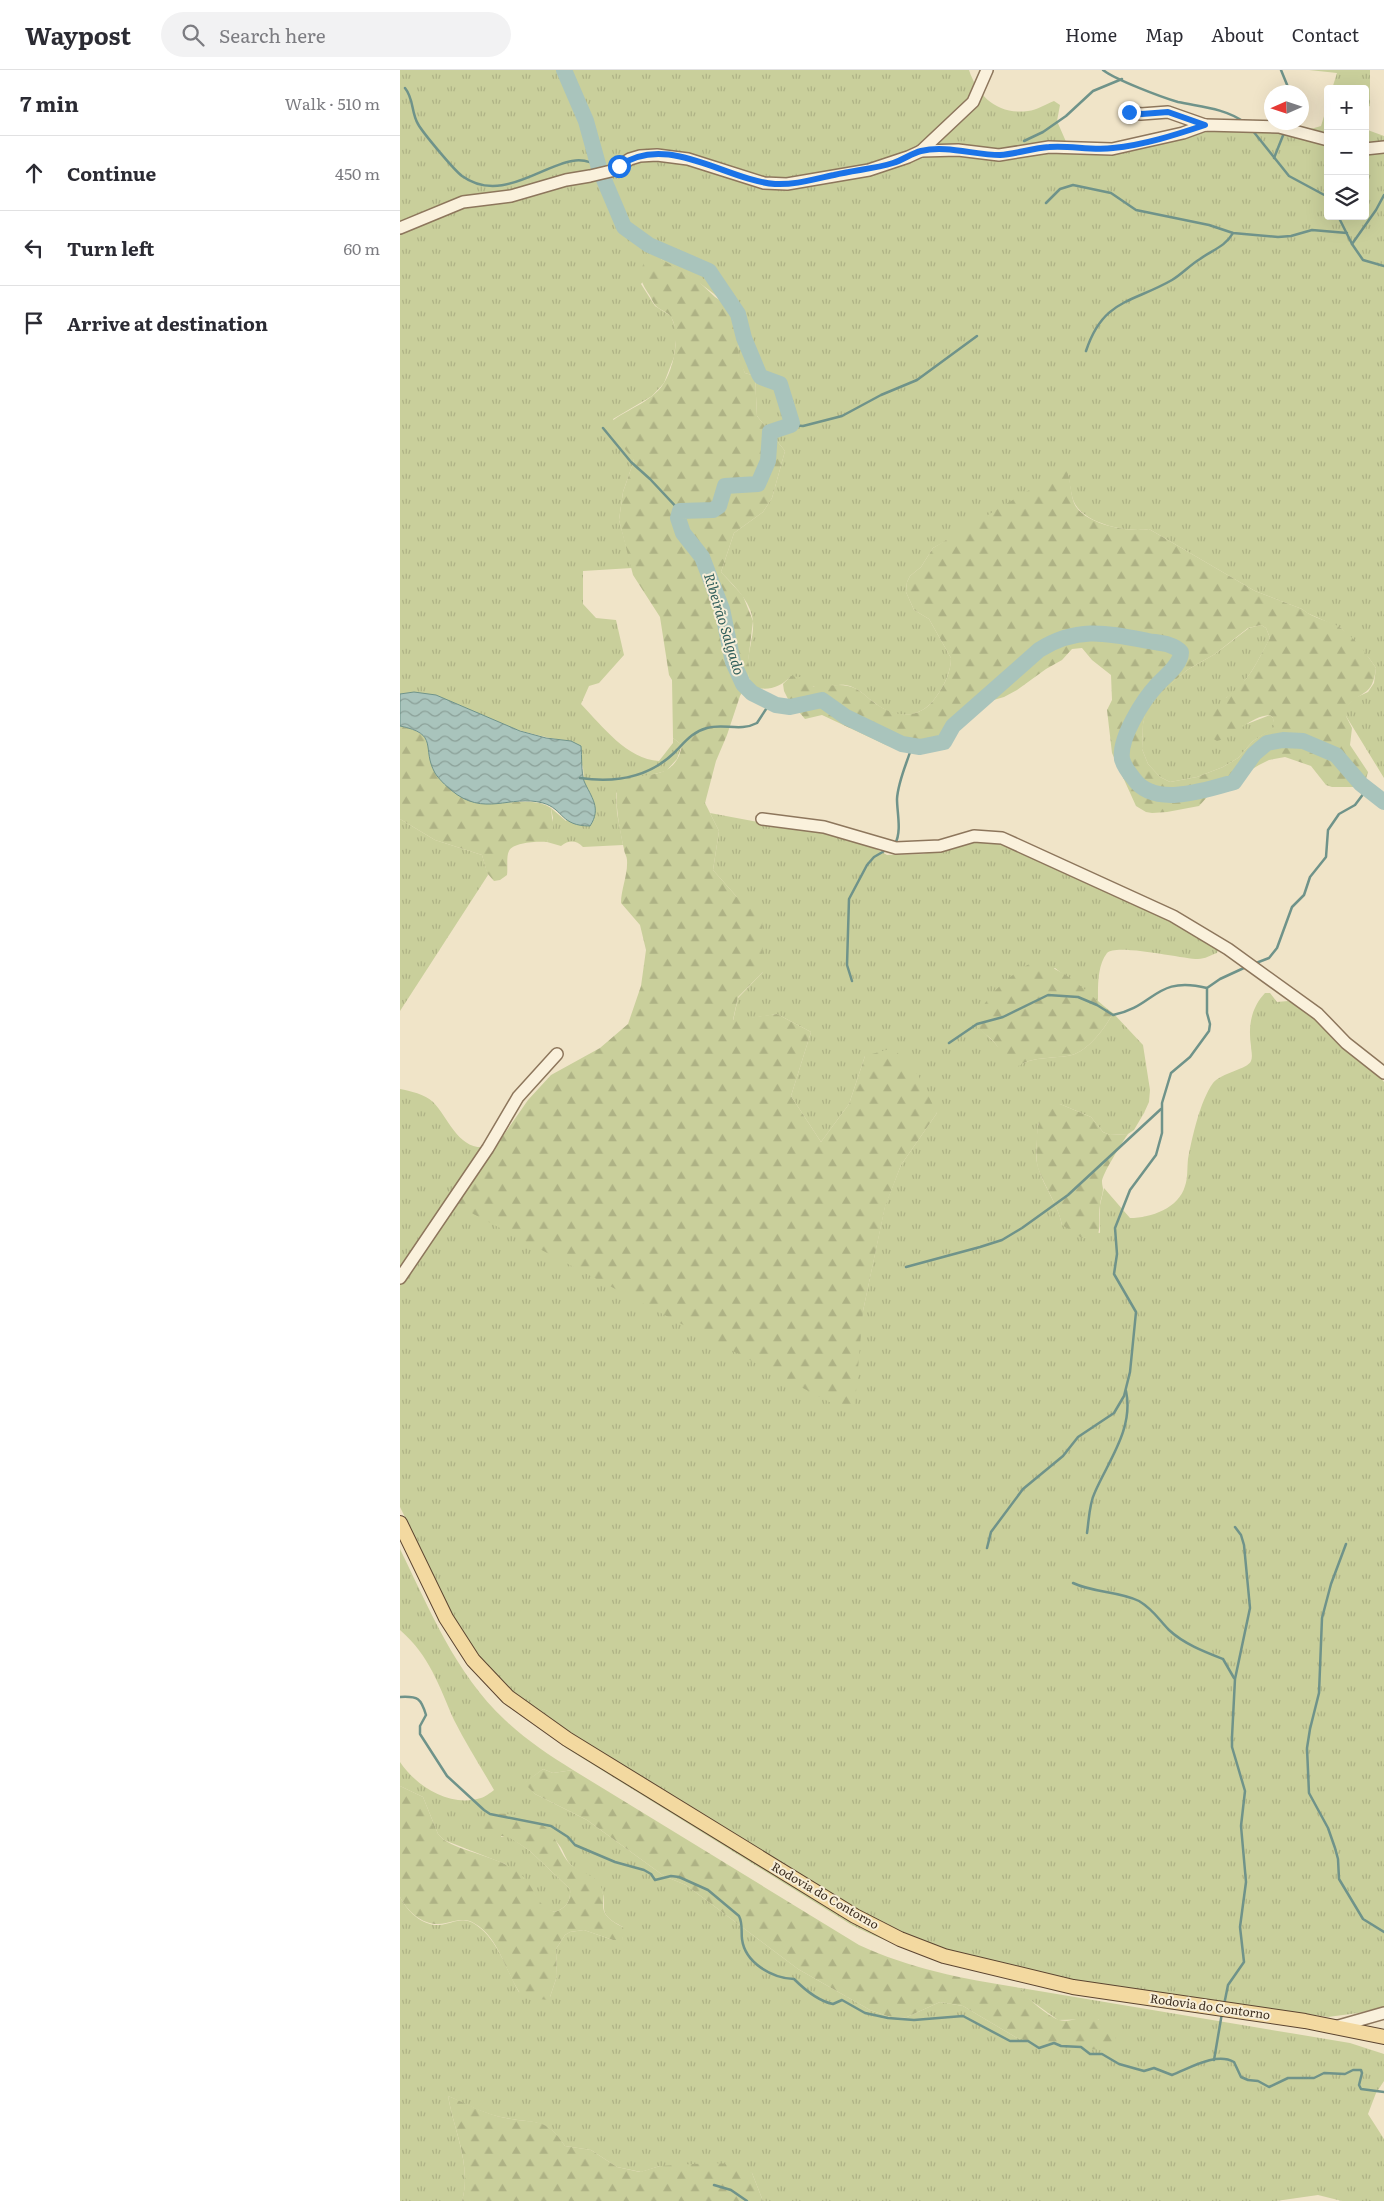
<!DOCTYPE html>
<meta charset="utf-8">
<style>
:root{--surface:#fff;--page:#f2f2f3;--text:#2b2b33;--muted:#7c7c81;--line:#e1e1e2}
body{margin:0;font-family:Literata,serif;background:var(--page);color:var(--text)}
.controls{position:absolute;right:15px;top:15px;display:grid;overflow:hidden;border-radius:5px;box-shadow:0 5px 20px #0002}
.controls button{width:45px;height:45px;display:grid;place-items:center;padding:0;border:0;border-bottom:1px solid var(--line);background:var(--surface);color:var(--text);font:25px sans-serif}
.compass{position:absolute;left:864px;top:15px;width:45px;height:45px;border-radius:50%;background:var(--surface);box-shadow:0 5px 20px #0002;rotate:267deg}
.stop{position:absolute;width:15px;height:15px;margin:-11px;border:4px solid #1a73e8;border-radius:50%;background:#fff}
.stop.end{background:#1a73e8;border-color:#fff;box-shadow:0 1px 5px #0008}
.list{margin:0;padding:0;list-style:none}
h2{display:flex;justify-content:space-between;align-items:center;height:65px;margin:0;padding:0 20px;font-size:21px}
h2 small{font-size:16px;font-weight:400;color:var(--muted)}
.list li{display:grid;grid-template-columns:32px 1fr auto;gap:15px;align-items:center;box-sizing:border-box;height:75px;padding:0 20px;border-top:1px solid var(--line)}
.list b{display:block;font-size:19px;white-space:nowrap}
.list em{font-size:16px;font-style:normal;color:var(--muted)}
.icon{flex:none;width:28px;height:28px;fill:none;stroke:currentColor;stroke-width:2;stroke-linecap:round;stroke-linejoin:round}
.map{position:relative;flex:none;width:984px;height:2131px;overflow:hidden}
header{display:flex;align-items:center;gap:30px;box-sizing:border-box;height:70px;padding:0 25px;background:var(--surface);border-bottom:1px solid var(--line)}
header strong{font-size:24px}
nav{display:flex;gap:28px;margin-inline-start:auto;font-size:18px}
.search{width:350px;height:45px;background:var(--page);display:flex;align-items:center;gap:12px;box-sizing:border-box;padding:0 18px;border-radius:28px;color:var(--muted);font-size:19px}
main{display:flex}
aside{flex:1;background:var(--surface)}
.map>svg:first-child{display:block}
</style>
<header>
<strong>Waypost</strong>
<div class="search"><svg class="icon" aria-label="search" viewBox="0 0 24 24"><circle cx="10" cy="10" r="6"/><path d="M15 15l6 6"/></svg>Search here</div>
<nav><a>Home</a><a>Map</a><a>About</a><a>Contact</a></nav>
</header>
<main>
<aside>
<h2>7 min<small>Walk · 510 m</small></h2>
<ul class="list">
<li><svg class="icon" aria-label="ahead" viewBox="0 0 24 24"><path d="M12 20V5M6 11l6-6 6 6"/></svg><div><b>Continue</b></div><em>450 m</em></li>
<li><svg class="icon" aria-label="left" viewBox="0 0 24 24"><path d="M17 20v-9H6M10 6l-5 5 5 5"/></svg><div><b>Turn left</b></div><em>60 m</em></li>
<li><svg class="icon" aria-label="arrive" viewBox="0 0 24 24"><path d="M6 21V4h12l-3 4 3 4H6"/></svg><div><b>Arrive at destination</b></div></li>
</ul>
</aside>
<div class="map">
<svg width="984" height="2131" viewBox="0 0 984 2131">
<defs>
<pattern id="grass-tufts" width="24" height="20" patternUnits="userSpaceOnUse" patternTransform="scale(1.25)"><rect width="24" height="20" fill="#c9cf9b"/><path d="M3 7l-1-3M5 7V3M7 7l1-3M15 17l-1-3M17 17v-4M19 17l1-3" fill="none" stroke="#aeb285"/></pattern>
<pattern id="forest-firs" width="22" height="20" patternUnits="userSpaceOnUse" patternTransform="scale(1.25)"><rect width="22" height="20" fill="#c9cf9b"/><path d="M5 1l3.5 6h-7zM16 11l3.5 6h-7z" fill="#aeb285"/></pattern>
<pattern id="water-waves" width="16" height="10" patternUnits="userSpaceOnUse" patternTransform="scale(1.25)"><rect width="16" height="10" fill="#a9c4bc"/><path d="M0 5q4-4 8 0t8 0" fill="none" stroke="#8ba098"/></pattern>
</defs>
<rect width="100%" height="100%" fill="#f0e4c8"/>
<!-- grass -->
<g fill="url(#grass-tufts)">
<path d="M0 0H569C578 27 598 45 628 41 637 40 646 34 654 31L660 35 657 51 667 74 699 76 781 60 904 61 921 56 928 33V146H965V59L984 66V708L946 646V637L955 628 968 622 974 613 976 598 969 588 941 558 907 543 902 539 855 521 749 459C728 463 686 454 675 434 671 427 670 413 668 404L533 478 521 497 510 506 507 512 506 522 514 540 529 549 551 588C551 602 544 616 536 627 520 650 495 649 475 633 466 627 461 620 450 616 436 612 427 619 415 617 408 616 398 609 390 607 379 618 368 621 353 617 340 597 355 572 353 551 351 531 334 516 321 502L334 463 363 442 372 428 385 381 357 346 355 306 345 303C343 299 340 294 339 289 337 280 340 270 339 262 333 227 288 207 261 189L241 214 255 236 271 246 277 262 274 287 264 313 252 326 213 349 234 390 223 422 219 450 232 498 183 501V534L196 548 216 550 224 585 199 613 189 616 181 634C203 657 227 689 259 691L273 673V668L282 675 277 689 266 701 243 707 216 723 217 743 223 775 183 777C176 770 169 770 161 776L147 772 153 748 151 738 166 751 184 710 183 697 171 671C145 668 122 662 97 652 65 639 37 620 0 624Z"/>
<polygon points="909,0 970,0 970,36 965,38 965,19 932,19 937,3"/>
<path d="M861 555 866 558 870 568C858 590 848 614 826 628L847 654 870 645 873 648 875 657 853 671 838 688 823 697 797 707 770 712 760 707 748 694 742 679 743 654 747 634 787 600 815 584 849 558Z"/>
<path d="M310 743 358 752 386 751 460 770 487 785 523 784 577 769 616 772 814 873 818 880 817 883C811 885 805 889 798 889 783 889 716 873 707 883 697 896 698 917 698 932L655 898 576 955 594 972 614 997C620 995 627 991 633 990 645 987 659 988 672 985 689 980 705 958 713 943L743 975 750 1020 749 1032 744 1043 734 1060 728 1064 710 1065 703 1062 691 1047 660 1034 638 1054C638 1068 634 1084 638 1097 644 1118 658 1134 662 1155L700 1163V1135L704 1118 730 1148C751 1148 779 1138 785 1116 788 1108 787 1098 788 1089 792 1068 800 1031 813 1013 821 1003 848 999 851 991 853 986 851 980 851 976 848 956 851 938 865 923H870L877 932 888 931 902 936 964 988 984 1012V1937L958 1943 928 1947 577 1897C531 1886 492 1876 450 1854L166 1678 117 1638 59 1559 0 1437V1019C10 1021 25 1024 33 1032 49 1048 58 1081 87 1077L463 1241 485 1136 501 1095 537 1043 465 986 449 1034 421 1072 391 1026 411 962 377 944 333 951 338 928 363 902 337 827 313 800 319 761Z"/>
<polygon points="0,749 35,770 82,785 88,805 0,941"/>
<path d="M0 1479C30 1540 55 1603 105 1650 126 1670 149 1685 173 1700L153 1703 143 1699 125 1713 135 1724 187 1750 264 1806 286 1815 398 1899 470 1940 493 1948 507 1947 540 1932 563 1936 617 1968 668 1977 705 1979 702 1953 698 1949 658 1950 626 1927 621 1918 950 1973 984 1984V2011L976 2023 968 2044 984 2069V2131H942L918 2125 876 2131H363L352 2103 260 2096 241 2102 217 2097 191 2080 165 2076C146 2047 136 2054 106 2048 86 2045 66 2034 48 2026 54 2061 72 2096 62 2131H0V1827C7 1841 22 1856 39 1855 51 1854 62 1846 73 1853 98 1868 105 1898 119 1922L150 1927 157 1906 156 1879 165 1865 170 1862 184 1860 213 1870H222L223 1857C192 1842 211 1836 200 1817 193 1805 180 1804 171 1795 165 1789 164 1781 159 1775 145 1754 133 1749 109 1745L101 1767 107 1765 130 1781 170 1819C171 1831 166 1838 155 1842L145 1839 138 1831 130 1816 105 1794 44 1770 38 1764 23 1727 0 1716V1692C16 1716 50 1738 81 1728 85 1727 90 1723 94 1720 81 1697 66 1674 54 1650 39 1616 30 1586 0 1560Z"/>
</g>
<!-- forest -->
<g fill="url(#forest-firs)" fill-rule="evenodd">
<path d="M245 188 261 189 298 211 315 227 327 235 338 259 339 288 345 303 355 306 357 346 385 381 372 428 363 442 334 463 321 502 343 526 353 551 348 592 349 610 340 626 327 665 316 691 305 733 319 761 313 800 337 827 362 837 363 902 338 927 333 950 377 944 411 962 391 1026 421 1072 449 1034 465 986 493 978 518 1005 537 1043 501 1095 485 1137 463 1241 454 1345 62 1138 52 1130 87 1077 96 1076 128 1030 151 1005 200 978 228 954 241 916 246 880 240 855 221 833C221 819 228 805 227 790 227 786 224 783 224 779 219 757 215 735 217 712 242 700 275 714 282 675L273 668 272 610 269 605 260 547 233 505 219 450 223 422 234 390 206 356C223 340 252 333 264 313 274 298 281 263 271 247 268 242 260 240 256 236 253 233 251 227 248 223 238 207 240 206 245 188Z"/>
<path d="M666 398C671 409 670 422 674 433 683 454 729 463 749 459L855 521 902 539C913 549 929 550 941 558 954 568 967 584 976 598 972 628 963 618 946 638V646L952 658 950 675 968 702 965 712 960 717H932L926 715 911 696 885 687 869 690 859 695 808 726 799 736 767 742 752 743 746 742 736 736 712 683 707 640 712 630 711 605 692 590 682 578 672 579 662 590 646 599 617 620 604 627 576 635 537 667C524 674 514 668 500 679L486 675 422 645 405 649 388 629 384 621 383 614 391 606 400 607 414 617C426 617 436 613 448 616 461 619 466 627 476 634 497 648 520 650 536 627 544 616 551 602 551 588L529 549 514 540 506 522 507 512 510 506 521 497 533 478ZM861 555 866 558 870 568C863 580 857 594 849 605 833 628 805 634 810 667L817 671C836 666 850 646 870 645L873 648 874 657 853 671 838 688 823 697 797 707 770 712 760 707 748 694 742 679 743 654 748 634 787 600 815 584 848 558Z"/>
<path d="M0 656C21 661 28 664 30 686L80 734C100 735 135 726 151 738L153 757 147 772C139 771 113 772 109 781 106 786 108 798 107 805L100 810 94 811 87 803 82 785 35 770 0 749Z"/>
<path d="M631 893C664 894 688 925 713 943 705 958 689 980 672 985 659 988 645 987 633 990 627 991 620 995 614 998 603 993 602 981 594 972 589 966 581 962 576 955 580 929 610 905 631 893Z"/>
<path d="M660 1034 691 1047 703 1062 710 1065 728 1064C723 1071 701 1106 702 1112 702 1115 703 1117 703 1119 703 1125 700 1130 700 1135 698 1147 702 1158 696 1169L682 1168 662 1155C658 1135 645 1118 638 1098 635 1087 636 1050 643 1041 647 1034 653 1035 660 1034Z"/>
<path d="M143 1699 153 1703 173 1700 459 1875C511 1899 564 1909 621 1918 625 1928 650 1947 659 1950 670 1953 679 1946 690 1947 701 1948 716 1959 716 1971L705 1980 651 1977 617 1968 563 1936 540 1932 507 1947 493 1948 470 1940 398 1899 286 1815 264 1806 187 1750 135 1724 124 1713Z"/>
<path d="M0 1716 23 1727 38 1764 44 1770C67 1784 98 1786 119 1803 136 1815 133 1835 155 1842 166 1838 171 1831 170 1819L130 1781 118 1773 107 1766H89L82 1759V1750C85 1749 89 1746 92 1745 108 1741 136 1748 147 1759 158 1769 160 1784 170 1794 178 1802 193 1804 199 1813 211 1832 190 1841 223 1857L224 1863 222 1870H213L184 1860 170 1862 165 1865 156 1879 157 1906 150 1927 148 1930 123 1927C104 1903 101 1867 72 1852 64 1848 55 1851 46 1853 26 1858 9 1844 0 1827Z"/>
<path d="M48 2026C66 2033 86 2045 106 2048 136 2054 146 2046 165 2076L191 2080 217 2097 240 2102 260 2096 310 2093 334 2094 352 2103 363 2131H62C72 2095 54 2061 48 2026Z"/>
</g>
<!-- water -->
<path fill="url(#water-waves)" stroke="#6f938a" d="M14 622 36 625 120 661 146 668 171 671 181 676C182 686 181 702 184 711 191 727 202 738 190 756 160 756 164 739 143 733 110 724 84 748 51 720 46 716 38 708 35 703 21 678 40 664 0 656V624Z"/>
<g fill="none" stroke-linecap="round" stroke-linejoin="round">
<!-- stream -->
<g stroke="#6f938a" stroke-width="2.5">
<path d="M703 0C716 10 761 27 778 32 801 37 824 38 844 52"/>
<polyline points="881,0 890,22"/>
<path d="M5 18C14 29 11 42 18 54 23 63 54 100 62 106 112 142 165 67 199 98"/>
<polyline points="853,61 889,106 928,127"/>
<polyline points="624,71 643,62 666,46 693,21 722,9"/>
<polyline points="874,88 884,63"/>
<polyline points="646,133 660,119 673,115 711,123 736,140 809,155 833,163 878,167 891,166 912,160 947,163"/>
<polyline points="938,146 952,174 963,190 984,196"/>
<polyline points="952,174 976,140 984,125"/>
<path d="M686 281C703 229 732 233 772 210 782 204 790 195 800 189 812 180 825 177 833 163"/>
<polyline points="391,355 403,356 442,346 481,325 517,310 577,266"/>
<polyline points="203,358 231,392 250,409 280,441"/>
<path d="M180 708C215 713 248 708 274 683 285 672 292 662 307 658 324 653 340 662 357 653L370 633"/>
<path d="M495 774C502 761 497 743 497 729 498 711 507 693 512 676"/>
<polyline points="856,893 869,888 877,878 892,837 904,825 910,807 926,787 928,760 939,744 955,735 967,719"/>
<polyline points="452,911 447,895 449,829 467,795 474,787 486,780"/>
<path d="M549 973 577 954 603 947 648 925 678 927 697 935 713 945C755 937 755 905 807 918"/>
<polyline points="506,1197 580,1177 602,1170 622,1158 668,1125 761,1039"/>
<path d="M687 1463C689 1450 689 1434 695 1422 709 1390 734 1358 726 1321"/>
<polyline points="946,1474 931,1514 922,1548 919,1623 910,1659 907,1678 909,1723 928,1758 935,1778 938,1789 939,1809 963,1849 984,1862"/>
<polyline points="587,1478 591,1462 623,1419 663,1386 678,1367 714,1343 724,1326 730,1302 736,1242 714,1204 717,1184 715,1158 730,1120 756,1085 762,1063 762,1033 771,1003 790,987 809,961 810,954 807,943 807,918 820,909 846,897"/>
<path d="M673 1513C694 1523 719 1521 739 1531 754 1540 758 1549 769 1560 784 1574 805 1582 823 1589L834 1608"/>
<path d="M0 1627C18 1626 21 1628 26 1645L20 1656V1664L47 1706 84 1740 90 1744 151 1756 168 1767 175 1775 215 1792 244 1800 251 1804 255 1810 271 1806 279 1807 308 1820 339 1846C343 1854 341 1861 342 1869 345 1893 372 1908 394 1909 405 1920 418 1931 433 1934L442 1930 465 1943 488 1948 514 1950 563 1946 610 1971H628L639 1978 654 1973 661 1976 681 1977 690 1984H702L719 1994 744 2001 754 1998 772 2005C790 1998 816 1982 834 1992L841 2007 848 2010 858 2011 869 2017 888 2008H914L924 2003 945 2004 953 2000H961L962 2003 959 2015 961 2019 984 2022"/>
<polyline points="824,1935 828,1915 844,1892 840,1857 846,1812 841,1756 845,1721 832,1677 832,1667 835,1609 850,1538 844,1475 841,1465 835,1457"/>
<polyline points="814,1990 822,1943"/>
<polyline points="314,2115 331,2120 347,2131"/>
</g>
<!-- river -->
<path stroke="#a9c4bc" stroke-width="16" d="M164 0 186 51 199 98 224 157 249 175 309 201 338 244 344 268 359 304 361 307 380 314 392 353 391 355 370 362 368 391 358 414 325 416 319 436 313 440 280 441 278 448 283 463 302 487 322 539 333 592 343 614 352 623 376 635 390 637 422 630 446 647 502 674 520 677 544 672 553 656 639 580C677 556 707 563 748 571 759 573 773 573 781 582 781 595 765 606 757 615 743 630 719 668 722 689 724 697 729 703 734 709 754 738 806 720 834 712L854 684 867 673 883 670 903 671 936 685 961 714 984 732"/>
<defs>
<g id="minor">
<polyline points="729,42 741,44 768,42 805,55"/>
<polyline points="965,79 984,77"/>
<polyline points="521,81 573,32 587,0"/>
<polyline points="0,158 63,132 111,126 166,110 190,106 211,101 230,89 240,86 257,85 288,89 364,113 387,114 469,100 508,87 521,81 558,80 599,85 649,77 712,79 783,63 805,55 879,57 928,70"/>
<polyline points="362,749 424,757 496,778 540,776 574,766 602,768 773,846 828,879 918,944 946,973 984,1003"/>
<polyline points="0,1208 88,1078 118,1027 157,984"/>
<polyline points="935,1957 984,1943"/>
</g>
<polyline id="major" points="0,1453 46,1548 73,1590 108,1627 167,1669 455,1846 500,1869 544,1886 673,1917 905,1951 984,1967"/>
</defs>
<!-- minor casing -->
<use href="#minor" stroke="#8d765c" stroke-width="14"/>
<!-- major casing -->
<use href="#major" stroke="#5b4430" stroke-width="16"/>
<!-- minor -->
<use href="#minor" stroke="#faf1dc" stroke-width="11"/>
<!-- major -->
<use href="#major" stroke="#f3d9a0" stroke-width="14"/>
</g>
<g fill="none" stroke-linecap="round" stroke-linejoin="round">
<!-- route -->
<path stroke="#1a73e8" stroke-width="6" d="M219 96C267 62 325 110 375 114 396 115 414 109 434 105 454 100 474 99 493 93 503 90 512 83 521 81 546 75 575 85 600 85 617 84 632 78 649 77 670 75 692 81 713 78 744 75 775 65 805 55L768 42 742 44 729 42"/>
</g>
<g text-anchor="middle" stroke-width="4" stroke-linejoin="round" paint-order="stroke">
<!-- street labels -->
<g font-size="12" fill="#3d2e20" stroke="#f7eed8">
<text transform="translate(425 1826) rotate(30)" y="4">Rodovia do Contorno</text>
<text transform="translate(810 1937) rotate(8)" y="4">Rodovia do Contorno</text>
</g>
<!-- water labels -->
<g font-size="14" font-style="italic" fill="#2f5d5a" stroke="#f7eed8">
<text transform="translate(324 554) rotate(73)" y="5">Ribeirão Salgado</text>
</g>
</g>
</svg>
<div class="controls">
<button>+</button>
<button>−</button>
<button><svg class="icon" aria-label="layers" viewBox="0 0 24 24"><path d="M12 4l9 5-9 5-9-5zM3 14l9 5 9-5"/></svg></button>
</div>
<svg class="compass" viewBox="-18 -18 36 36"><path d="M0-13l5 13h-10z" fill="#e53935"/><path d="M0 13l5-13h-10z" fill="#7c7c81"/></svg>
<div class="stop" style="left:219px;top:96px"></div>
<div class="stop end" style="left:729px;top:42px"></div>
</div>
</main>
